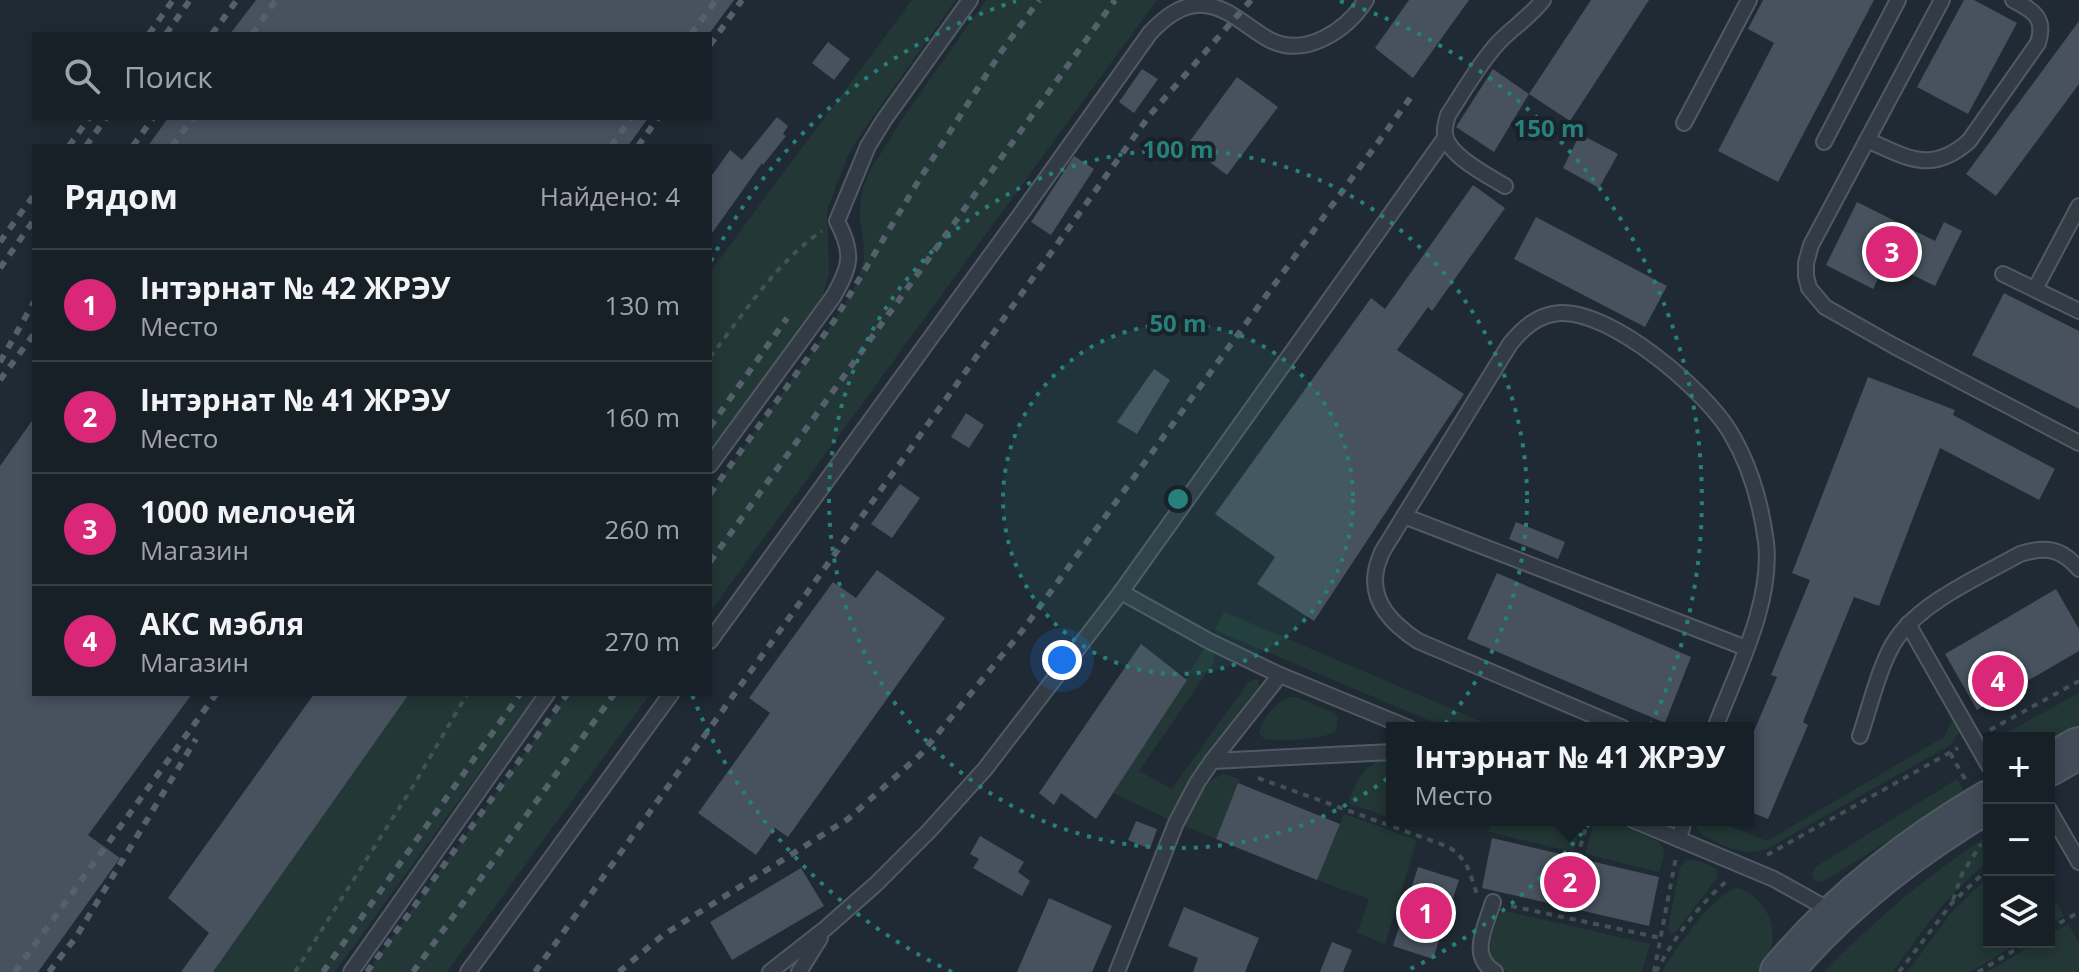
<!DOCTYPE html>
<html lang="ru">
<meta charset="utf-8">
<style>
:root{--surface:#182027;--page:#252d33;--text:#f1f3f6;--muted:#9fa3a7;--line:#363e44;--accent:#db2777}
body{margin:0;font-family:"Open Sans",sans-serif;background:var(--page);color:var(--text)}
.controls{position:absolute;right:24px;bottom:24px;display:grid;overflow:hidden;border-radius:0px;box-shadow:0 4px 12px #0003}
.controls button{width:72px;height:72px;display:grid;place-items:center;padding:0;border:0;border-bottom:2px solid var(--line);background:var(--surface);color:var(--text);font:40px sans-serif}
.you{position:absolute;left:1062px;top:660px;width:28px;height:28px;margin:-20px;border:6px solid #fff;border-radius:50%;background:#1a73e8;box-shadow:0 0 0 12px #1a73e833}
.badge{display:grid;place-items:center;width:52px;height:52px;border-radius:50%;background:var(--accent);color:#fff;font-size:26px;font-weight:700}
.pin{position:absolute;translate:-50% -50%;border:4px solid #fff;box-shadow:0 2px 8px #0006}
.popup{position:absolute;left:1386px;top:722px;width:368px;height:104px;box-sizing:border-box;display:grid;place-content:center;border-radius:0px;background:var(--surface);filter:drop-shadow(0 2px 6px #0005);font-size:26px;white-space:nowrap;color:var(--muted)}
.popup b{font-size:30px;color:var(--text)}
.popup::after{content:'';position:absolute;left:50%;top:100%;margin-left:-16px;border:16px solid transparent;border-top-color:var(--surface)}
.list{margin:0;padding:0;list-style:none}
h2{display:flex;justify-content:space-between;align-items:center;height:104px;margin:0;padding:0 32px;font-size:34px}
h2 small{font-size:26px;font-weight:400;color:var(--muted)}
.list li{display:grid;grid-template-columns:52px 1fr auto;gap:24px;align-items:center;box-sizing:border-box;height:112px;padding:0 32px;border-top:2px solid var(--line)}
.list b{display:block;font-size:30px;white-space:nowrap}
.list p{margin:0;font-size:26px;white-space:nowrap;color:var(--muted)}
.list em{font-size:26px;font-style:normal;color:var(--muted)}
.icon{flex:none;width:44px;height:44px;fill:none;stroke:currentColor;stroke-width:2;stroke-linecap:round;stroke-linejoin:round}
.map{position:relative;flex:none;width:2079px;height:972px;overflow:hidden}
.search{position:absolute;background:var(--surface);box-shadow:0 4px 12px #0003;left:32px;top:32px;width:680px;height:88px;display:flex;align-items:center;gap:20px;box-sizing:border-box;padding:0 28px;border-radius:0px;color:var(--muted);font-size:30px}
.panel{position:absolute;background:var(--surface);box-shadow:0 4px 12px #0003;left:32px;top:144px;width:680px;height:552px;border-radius:0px}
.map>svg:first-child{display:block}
</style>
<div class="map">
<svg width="2079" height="972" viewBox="0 0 2079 972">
<rect width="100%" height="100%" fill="#202a34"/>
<!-- green -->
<g fill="#233736">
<polygon points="912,0 956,0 869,122 848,155 827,210 829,274 823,296 710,452 710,272"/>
<polygon points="986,0 1157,0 710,612 710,494 834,321 857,283 864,259 863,239 860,221 860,205 863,187 871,169 902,119"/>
<polygon points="1224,612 1497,728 1447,728 1215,630"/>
<polygon points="1206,646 1214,651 1214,662 1139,771 1172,789 1249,681 1258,679 1259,686 1189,778 1168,819 1113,793"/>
<polygon points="2079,693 2079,727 2049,743 2049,738 2001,738 2008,732"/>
<polygon points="409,694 536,694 335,972 213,972"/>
<polygon points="567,694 650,694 447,972 367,972"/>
<path d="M1291 697H1296L1335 713 1338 719 1336 731C1322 740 1280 742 1264 739L1259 732C1263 717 1276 701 1291 697Z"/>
<path d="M1955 721 1959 732 1952 744 1767 849C1741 857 1727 847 1704 836 1698 832 1695 827 1694 820H1715L1767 841 1944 737 1951 723Z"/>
<path d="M1382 760H1392V818L1348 803C1356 784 1361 767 1382 760Z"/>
<path d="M1224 774 1240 779 1216 839 1184 826C1194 807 1202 780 1224 774Z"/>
<polygon points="1957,779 1965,793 1824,881 1817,882 1814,880 1812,873 1817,866"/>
<polygon points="1344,814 1417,840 1385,944 1357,933 1369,899 1317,880"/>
<polygon points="1492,820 1583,820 1573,852 1489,832"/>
<path d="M1595 820H1609L1658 841C1668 851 1663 860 1659 872L1585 854Z"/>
<path d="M1989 835V862C1949 891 1921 932 1893 972H1824C1874 920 1929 874 1989 835Z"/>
<path d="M1687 860C1697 859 1708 864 1716 869L1718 877 1676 931 1672 934 1670 933 1668 928 1680 867Z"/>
<polygon points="1989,876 1989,942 2020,942 1970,972 1907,972 1951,913"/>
<path d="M1738 888C1774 900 1783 944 1760 972H1662C1672 952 1717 890 1738 888Z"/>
<polygon points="2049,890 2064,916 2049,925"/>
<path d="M1501 910 1650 944 1642 972H1508C1479 956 1493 935 1501 910Z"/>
<polygon points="2068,924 2079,943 2079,972 1987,972 2037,942 2049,942 2049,935"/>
</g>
<!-- building -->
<g fill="#47525e">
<polygon points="256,0 734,0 709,34 230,34"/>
<polygon points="1409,0 1469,0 1413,78 1375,48"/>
<polygon points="1591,0 1649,0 1570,121 1529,94"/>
<polygon points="1763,0 1874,0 1778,182 1718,151 1774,43 1748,29"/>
<polygon points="1964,0 1974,0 2017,23 1968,114 1917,87"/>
<polygon points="2079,21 2079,84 1996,196 1966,174"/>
<polygon points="828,42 850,59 834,80 812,63"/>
<polygon points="1142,69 1158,79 1134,113 1119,102"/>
<polygon points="1493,69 1529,94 1494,152 1456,127"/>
<polygon points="1237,77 1278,107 1227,175 1187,145"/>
<polygon points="777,117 788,126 783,134 786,136 763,165 762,163 710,236 710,178 730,150 742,160"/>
<polygon points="168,118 648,118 628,146 148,146"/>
<polygon points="1580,134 1618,154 1599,188 1563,168"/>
<polygon points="1074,156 1094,169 1051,235 1031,222"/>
<polygon points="1473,185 1505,208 1432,311 1428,307 1397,350 1464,394 1314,621 1257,584 1275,557 1215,514 1371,298 1385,309"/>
<polygon points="1857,202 1935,241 1944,222 1962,231 1935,286 1886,262 1873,289 1826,265"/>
<polygon points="1536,217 1667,286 1645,327 1514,259"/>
<polygon points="2004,293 2079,331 2079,409 1972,355"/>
<polygon points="1154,369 1170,380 1137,434 1117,422"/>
<polygon points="1868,377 1955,410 1953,415 2055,469 2039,500 1940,448 1879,606 1854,597 1803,722 1808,725 1768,819 1748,811 1748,745 1777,677 1771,675 1810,580 1792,573"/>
<polygon points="966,413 984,425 969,448 951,437"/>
<polygon points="34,418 34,694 192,694 88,835 120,858 38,972 0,972 0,466"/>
<polygon points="900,484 920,498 892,538 871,524"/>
<polygon points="1516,522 1565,542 1558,559 1509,539"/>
<polygon points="877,570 945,618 788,837 775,828 756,855 698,813 770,713 749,698 833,582 856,598"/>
<polygon points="1497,573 1691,657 1665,723 1467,639"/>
<polygon points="2056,589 2079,629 2079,651 1977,710 1945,654"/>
<polygon points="1141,644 1187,680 1096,819 1061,793 1054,805 1039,793"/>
<polygon points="314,694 409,694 213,972 181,972 209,933 168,898"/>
<polygon points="1238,783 1340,824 1317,880 1216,839"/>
<polygon points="1136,821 1157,829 1150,849 1128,840"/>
<polygon points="980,836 1024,862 1018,872 1030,881 1022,896 973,868 979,859 970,854"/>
<polygon points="1492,838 1659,877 1649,926 1482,888"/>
<polygon points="1418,867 1459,880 1433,959 1393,946"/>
<polygon points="801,868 824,906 732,960 710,922"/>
<polygon points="1049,898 1112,926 1092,972 1017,972"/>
<polygon points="1184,907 1259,938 1245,972 1193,972 1198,958 1168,946"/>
<polygon points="1332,942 1352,950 1343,972 1320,972"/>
</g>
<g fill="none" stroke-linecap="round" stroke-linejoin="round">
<defs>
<g id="lane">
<polyline points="1942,0 1811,245 1806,263 1806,276 1809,288 1825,307 1894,346 2079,443"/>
<polyline points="1684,123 1749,0"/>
<path d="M1867 140C1906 157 1931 175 1969 141L2038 43C2046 18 2034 11 2013 0"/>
<polyline points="1824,142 1898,0"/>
<path d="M1505 186C1487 175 1449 156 1445 135 1444 128 1446 122 1448 115 1464 91 1478 65 1498 43 1512 28 1530 17 1543 0"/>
<polyline points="2003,274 2079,311"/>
<polyline points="2035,289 2079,206"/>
<path d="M710 465 833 297C851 266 854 253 837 221L868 146 884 120 970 0"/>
<polyline points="1404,516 1746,648"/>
<polyline points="1121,592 1209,641 1280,675 1409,728"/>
<polyline points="1908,624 1989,766"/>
<path d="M710 641 1023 211 1150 33C1164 18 1182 3 1204 5 1229 7 1249 29 1270 40 1306 58 1347 30 1366 0"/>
<path d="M1623 728 1418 641C1394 625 1370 603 1376 571 1377 564 1380 558 1382 552L1510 344C1523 328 1537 315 1560 313 1611 310 1705 390 1730 432 1750 465 1761 504 1766 542 1773 603 1736 672 1715 728"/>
<path d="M1860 736C1870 707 1880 662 1897 638 1923 601 1981 576 2020 554 2046 546 2061 548 2079 569"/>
<polyline points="1212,761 1392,752"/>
<polyline points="2049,810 2079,862"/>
<polyline points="1633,820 1774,879 1835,913"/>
<polyline points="1679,839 1684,820"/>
<path d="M1493 902C1486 926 1468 956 1495 972"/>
<polyline points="351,972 547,694"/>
<polyline points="468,972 671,694"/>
<polyline points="770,972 826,928 876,884 929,831 985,769 1121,592 1445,138"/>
<polyline points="799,972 820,938"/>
<polyline points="1117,972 1176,823 1197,783 1212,761 1280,675"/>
</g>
<g id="secondary">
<polyline points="2049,765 2079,748"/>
<path d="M1781 972C1839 903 1911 847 1989 801"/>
</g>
</defs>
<!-- lane casing -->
<use href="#lane" stroke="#515a63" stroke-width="18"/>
<!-- secondary casing -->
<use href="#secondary" stroke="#515a63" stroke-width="44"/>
<!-- path -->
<g stroke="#405253" stroke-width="4" stroke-dasharray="6 6" stroke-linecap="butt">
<path d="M710 357C744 314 776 262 822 231"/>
<polyline points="1990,730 2079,681"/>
<polyline points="1950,753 1965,779"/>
<path d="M1258 778 1449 847C1469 861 1469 872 1477 894"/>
<polyline points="1767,855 1958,748"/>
<polyline points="1577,858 1588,820"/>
<polyline points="1953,900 1962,874 1981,844"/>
<polyline points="1511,906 1661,938"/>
<polyline points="2049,929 2079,912"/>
<polyline points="295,972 415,783 467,694"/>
<polyline points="1654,972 1676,857"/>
<path d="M1656 972C1673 939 1700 903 1729 879"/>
<polyline points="1899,972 1952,903 1989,868"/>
<polyline points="1978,972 2028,942"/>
</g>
<!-- lane -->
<use href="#lane" stroke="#333c45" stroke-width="14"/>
<!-- secondary -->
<use href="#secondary" stroke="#424c58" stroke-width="40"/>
<!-- rail -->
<g stroke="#56606c" stroke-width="6" stroke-dasharray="8 8" stroke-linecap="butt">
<polyline points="149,34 173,0"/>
<polyline points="166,34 190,0"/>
<polyline points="212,34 237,0"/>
<polyline points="252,34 276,0"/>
<polyline points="691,34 716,0"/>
<polyline points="710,45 742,0"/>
<polyline points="69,146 89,118"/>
<polyline points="86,146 106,118"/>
<polyline points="133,146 153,118"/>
<polyline points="172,146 193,118"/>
<polyline points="611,146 631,118"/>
<polyline points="638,146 658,118"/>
<polyline points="0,242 34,195"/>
<polyline points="0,268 34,220"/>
<polyline points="0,362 34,302"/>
<polyline points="0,380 34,334"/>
<polyline points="710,427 787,318"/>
<polyline points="710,494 834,321 919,180 1001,52 1039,0"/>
<polyline points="710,562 1115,0"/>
<polyline points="15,972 216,694"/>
<polyline points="49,972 76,937 196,739"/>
<polyline points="323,972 520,694"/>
<polyline points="367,972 567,694"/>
<polyline points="413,972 614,694"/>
<polyline points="535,972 1149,116 1251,0"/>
<polyline points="619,972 663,935 848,819 921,754 1022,631 1411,97"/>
</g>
</g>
<!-- distance rings -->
<circle cx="1178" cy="499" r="175" fill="#27807b" fill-opacity=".12"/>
<g fill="none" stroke="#27807b" stroke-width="4" stroke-dasharray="4 8">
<circle cx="1178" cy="499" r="175"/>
<circle cx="1178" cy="499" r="349"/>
<path d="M952 972A524 524 0 0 1 692 695M711 261A524 524 0 0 1 1016 1M1340 1A524 524 0 0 1 1404 972"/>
</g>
<circle cx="1178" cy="499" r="12" fill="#27807b" stroke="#192129" stroke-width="4"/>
<g font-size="24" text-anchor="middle" font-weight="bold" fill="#27807b" stroke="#192129" stroke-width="8" stroke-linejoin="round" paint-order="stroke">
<text x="1549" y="137">150 m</text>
<text x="1178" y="158">100 m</text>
<text x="1178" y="332">50 m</text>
</g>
</svg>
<div class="controls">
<button>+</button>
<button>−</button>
<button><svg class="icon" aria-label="layers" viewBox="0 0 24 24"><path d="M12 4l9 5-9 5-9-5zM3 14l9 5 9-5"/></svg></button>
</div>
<div class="you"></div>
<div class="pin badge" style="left:1426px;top:913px">1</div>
<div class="pin badge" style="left:1570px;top:882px">2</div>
<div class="popup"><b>Інтэрнат № 41 ЖРЭУ</b>Место</div>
<div class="pin badge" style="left:1892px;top:252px">3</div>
<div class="pin badge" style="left:1998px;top:681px">4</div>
<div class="search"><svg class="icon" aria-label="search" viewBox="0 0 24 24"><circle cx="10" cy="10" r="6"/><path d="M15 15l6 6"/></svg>Поиск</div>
<section class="panel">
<h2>Рядом<small>Найдено: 4</small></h2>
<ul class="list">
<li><span class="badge">1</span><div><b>Інтэрнат № 42 ЖРЭУ</b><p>Место</p></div><em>130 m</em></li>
<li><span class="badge">2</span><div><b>Інтэрнат № 41 ЖРЭУ</b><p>Место</p></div><em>160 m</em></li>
<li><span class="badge">3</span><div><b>1000 мелочей</b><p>Магазин</p></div><em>260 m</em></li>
<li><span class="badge">4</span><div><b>АКС мэбля</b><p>Магазин</p></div><em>270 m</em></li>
</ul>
</section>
</div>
